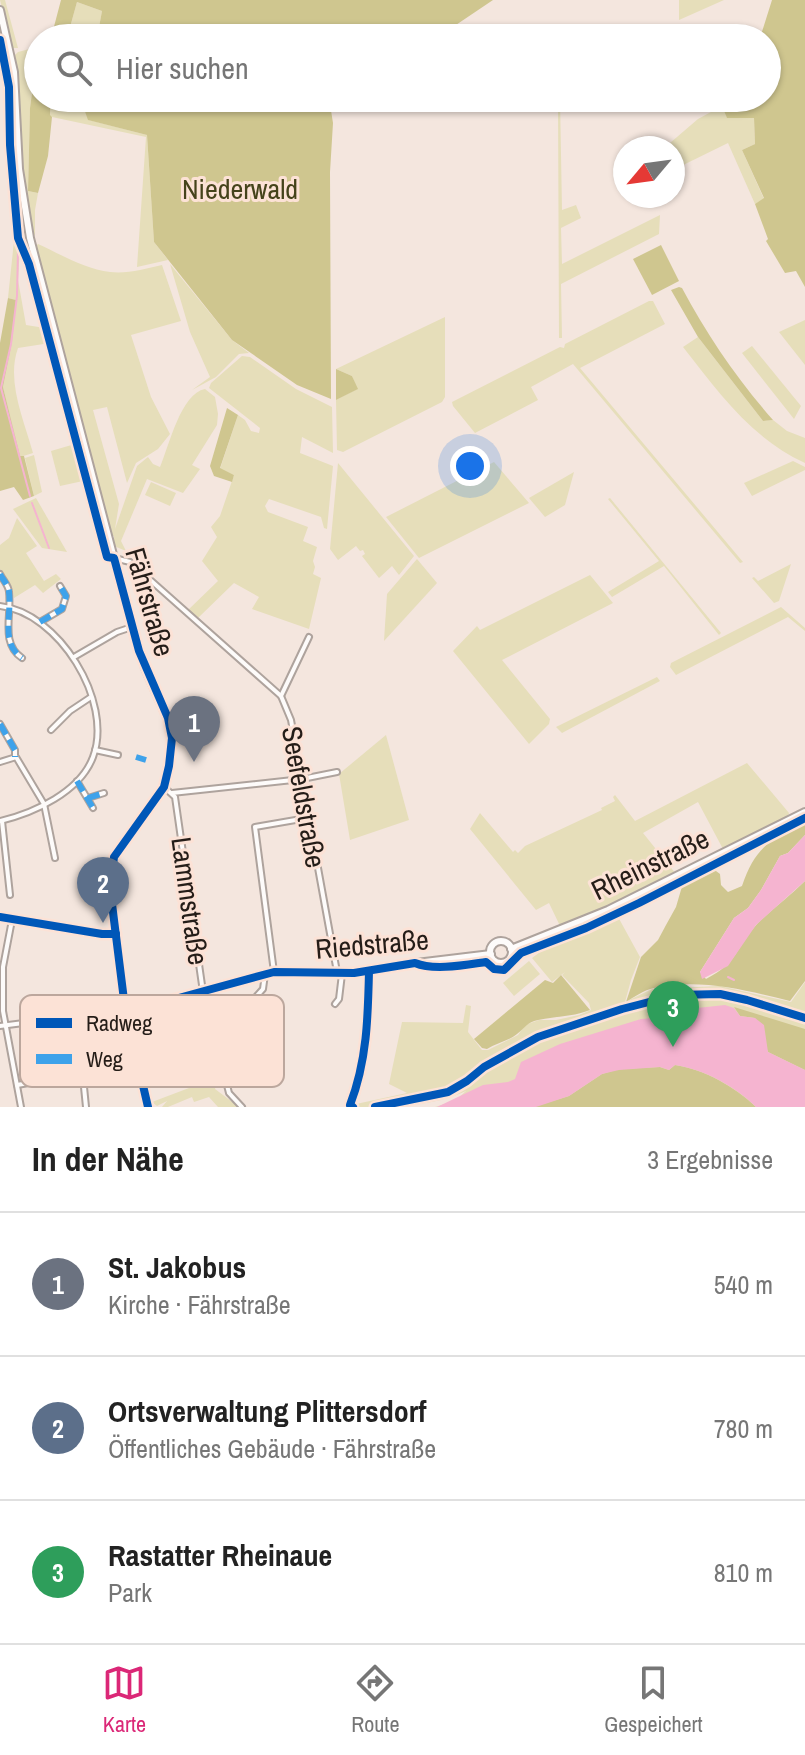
<!DOCTYPE html>
<html lang="de">
<meta charset="utf-8">
<style>
:root{--surface:#fff;--page:#f6f6f6;--text:#222;--muted:#767676;--line:#e0e0e0;--accent:#db2777}
body{margin:0;font-family:"Archivo Narrow",sans-serif;background:var(--page);color:var(--text)}
.compass{position:absolute;left:613px;top:136px;width:72px;height:72px;border-radius:50%;background:var(--surface);box-shadow:0 2px 6px #0004;rotate:241deg}
.you{position:absolute;left:470px;top:466px;width:28px;height:28px;margin:-20px;border:6px solid #fff;border-radius:50%;background:#1a73e8;box-shadow:0 0 0 12px #1a73e833}
.badge{display:grid;place-items:center;width:52px;height:52px;border-radius:50%;background:var(--accent);color:#fff;font-size:26px;font-weight:700}
.pin{position:absolute;translate:-50% -66px;filter:drop-shadow(0 2px 4px #0008)}
.pin::after{content:'';position:absolute;top:42px;width:28px;height:24px;background:inherit;clip-path:polygon(0 0,100% 0,50% 100%)}
.list{margin:0;padding:0;list-style:none}
h2{display:flex;justify-content:space-between;align-items:center;height:104px;margin:0;padding:0 32px;font-size:34px}
h2 small{font-size:26px;font-weight:400;color:var(--muted)}
.list li{display:grid;grid-template-columns:52px 1fr auto;gap:24px;align-items:center;box-sizing:border-box;height:144px;padding:0 32px;border-top:2px solid var(--line)}
.list b{display:block;font-size:30px;white-space:nowrap}
.list p{margin:0;font-size:26px;white-space:nowrap;color:var(--muted)}
.list em{font-size:26px;font-style:normal;color:var(--muted)}
.icon{flex:none;width:44px;height:44px;fill:none;stroke:currentColor;stroke-width:2;stroke-linecap:round;stroke-linejoin:round}
.map{position:relative;flex:none;width:805px;height:1107px;overflow:hidden}
.search{position:absolute;background:var(--surface);box-shadow:0 2px 6px #0004;left:24px;right:24px;top:24px;height:88px;display:flex;align-items:center;gap:20px;box-sizing:border-box;padding:0 28px;border-radius:44px;color:var(--muted);font-size:30px}
.sheet{height:536px;background:var(--surface)}
nav{display:flex;justify-content:space-around;align-items:center;box-sizing:border-box;height:112px;border-top:2px solid var(--line);background:var(--surface);font-size:22px;color:var(--muted)}
nav a{display:grid;justify-items:center;gap:4px}
nav .on{color:var(--accent)}
.map>svg:first-child{display:block}
</style>
<div class="map">
<svg width="805" height="1107" viewBox="0 0 805 1107">
<rect width="100%" height="100%" fill="#f4e6de"/>
<!-- green -->
<g fill="#e6deba">
<polygon points="0,0 5,0 18,48 12,48"/>
<polygon points="679,0 724,0 679,20"/>
<polygon points="77,2 102,11 97,38 67,38"/>
<path d="M37 47 30 108 28 191 38 193 35 210V236C16 199 22 135 19 93 18 81 16 68 14 56L18 52Z"/>
<polygon points="51,98 85,98 83,106 89,120 147,135 154,242 168,260 137,267 146,137 52,117 50,116"/>
<polygon points="558,98 560,98 562,210 576,205 581,218 561,228 562,264 660,215 659,234 561,284 562,338 559,338"/>
<polygon points="722,106 727,117 754,117 755,144 742,150 764,199 755,204 728,143 673,170 673,148 670,148 670,143 698,119"/>
<polygon points="26,240 28,241 109,555 30,263 22,242"/>
<path d="M14 241H17L20 247 18 280 26 325 45 328 50 343 18 348C6 381 24 420 33 453L20 457 3 387 12 342 16 300 8 298Z"/>
<path d="M38 244C60 254 85 269 110 272 127 274 145 269 162 265L181 321 131 335 151 397 170 434 158 449 136 463 127 483 107 407 93 410 119 504 115 529 137 466 148 457 153 464 160 467C169 446 181 393 205 389L215 397 218 414 217 425 192 465 200 469 183 493 147 479 121 541 126 551 114 546V536H111L35 247Z"/>
<polygon points="170,264 232,340 249,353 239,354 216,377 192,390 210,377 190,332"/>
<polygon points="649,301 653,301 665,324 580,368 743,562 740,563 573,364 531,387 538,400 475,433 453,406 452,402 560,347 564,348 565,344"/>
<polygon points="445,317 445,397 442,402 343,452 337,450 336,400 357,389 352,376 336,369"/>
<polygon points="805,320 805,365 779,332"/>
<path d="M698 337 763 421 773 420 787 431 805 438V463C751 438 719 393 683 347Z"/>
<polygon points="752,346 801,406 794,419 742,353"/>
<polygon points="242,356 250,357 296,389 332,407 333,453 302,437 300,453 333,466 327,529 324,528 321,517 269,499 265,506 268,512 308,527 303,541 317,547 313,561 315,567 313,574 321,578 309,629 252,609 259,597 234,583 198,618 187,611 218,581 202,561 217,537 211,527 220,516 234,475 220,469 238,415 245,420 251,431 259,433 260,428 209,388 211,383"/>
<polygon points="75,444 85,478 83,481 60,486 51,451"/>
<polygon points="34,455 42,492 34,496 25,458"/>
<polygon points="793,461 805,467 805,470 752,496 744,483"/>
<polygon points="494,462 529,503 419,558 386,517"/>
<polygon points="338,463 414,556 399,575 392,566 379,578 362,556 365,554 363,550 360,551 356,546 338,560 330,549"/>
<polygon points="574,472 565,505 545,517 529,498"/>
<polygon points="151,482 176,493 170,506 145,495"/>
<polygon points="36,498 67,552 42,548 13,509"/>
<polygon points="610,498 721,633 719,635 664,566 612,597 608,592 659,561 608,499"/>
<polygon points="17,518 37,546 26,553 44,581 56,574 61,579 43,593 35,585 14,598 12,587 0,569 0,545 9,538"/>
<polygon points="417,559 437,583 384,641 387,594"/>
<polygon points="791,564 779,601 774,603 752,578 754,577 758,581"/>
<polygon points="590,575 613,603 502,660 550,719 549,724 529,744 453,651 477,626 480,630"/>
<polygon points="781,607 805,628 805,631 788,617 676,675 670,667 671,663"/>
<polygon points="657,677 660,681 562,733 556,727"/>
<polygon points="386,735 409,820 350,840 339,774"/>
<polygon points="747,763 789,813 788,816 723,849 698,802 643,833 676,874 615,905 561,928 549,903 536,910 470,829 480,813 513,852 515,850 518,853 525,846 602,810 601,808 615,801 613,797 615,795 635,821"/>
<path d="M617 915 640 957 631 980 625 1002 652 989 720 986 791 1002 805 982V1107H435L455 1101 466 1091C432 1107 393 1107 355 1107L356 1104 407 1093 389 1084 402 1022 463 1023 466 1005 471 1006 468 1032 482 1050H488L518 1035 525 1025 539 1020H556L579 1015 591 1010 589 1003 562 975 565 972 552 982 532 958 544 949 543 946Z"/>
<polygon points="529,961 540,974 514,996 503,983"/>
<polygon points="203,1082 216,1086 215,1089 239,1107 218,1107 209,1097 194,1102 192,1097 168,1107 162,1107 167,1101 157,1106 152,1102 189,1088 188,1085"/>
</g>
<!-- forest -->
<g fill="#cfc68f">
<polygon points="61,0 493,0 444,33 428,38 97,38 102,11 77,2 67,38 51,38"/>
<polygon points="772,0 805,0 805,287 796,271 785,273 766,241 768,239 755,204 764,198 742,150 755,144 754,118 727,118 722,106 731,98 767,98 767,38 760,38"/>
<polygon points="38,46 38,98 51,98 50,115 52,117 48,156 38,193 28,191 30,108"/>
<polygon points="85,98 329,98 333,123 330,172 331,399 297,385 232,340 154,242 147,135 88,120 83,106"/>
<polygon points="661,245 679,281 652,295 633,259"/>
<path d="M679 287 682 288C707 335 737 379 773 420L763 421 698 337 671 290Z"/>
<polygon points="8,298 16,300 12,342 3,387 20,456 24,456 34,496 23,500 14,487 0,491 0,343"/>
<polygon points="336,369 352,376 358,389 336,400"/>
<polygon points="227,408 238,415 220,468 234,475 232,482 214,476 210,466"/>
<path d="M805 821V835L788 853 780 856 761 890 748 908 734 918 700 972 706 979C739 962 735 948 757 924 772 909 790 896 805 881V981L790 1001C745 990 700 978 654 988 644 990 634 997 626 1002L641 957 658 940 666 925 676 907 683 883 712 868 720 874 721 885 728 892 742 886C755 847 771 839 805 821Z"/>
<path d="M561 975 590 1010C573 1017 556 1016 538 1020 527 1022 525 1028 517 1034 509 1041 496 1043 487 1049L482 1048 474 1039 545 980 553 983Z"/>
<polygon points="734,1007 805,1029 805,1070 768,1052 755,1018 740,1016"/>
<path d="M675 1065C704 1069 735 1087 756 1107H533L569 1096 602 1074 619 1069 660 1067 669 1070Z"/>
</g>
<!-- water -->
<g fill="#f5b4d0">
<polygon points="805,835 805,881 756,925 728,966 702,979 700,972 734,918 748,908 761,890 780,856 788,853"/>
<path d="M725 1005 734 1008 740 1016 755 1018 764 1025 768 1052 805 1070V1107H756C736 1087 704 1069 675 1065L669 1070 660 1067 619 1070 602 1074 569 1096 536 1107H437L483 1085 508 1082 515 1079 521 1062 560 1044 641 1019 666 1017 688 1009Z"/>
</g>
<g fill="none" stroke-linecap="round" stroke-linejoin="round">
<!-- stream -->
<g stroke="#f5b4d0" stroke-width="2">
<polyline points="18,250 17,296 11,344 1,388 30,496"/>
<polyline points="32,503 49,548"/>
<polyline points="728,977 734,980"/>
</g>
<defs>
<g id="street">
<polyline points="114,558 130,562 281,696 291,720 337,972"/>
<path d="M0 574C3 580 9 586 9 592 12 616 0 643 22 658"/>
<path d="M0 606C58 612 114 701 93 757 80 792 34 813 0 821"/>
<polyline points="40,622 62,609 66,596 60,586"/>
<polyline points="74,657 117,632 132,627"/>
<polyline points="281,696 309,637"/>
<polyline points="0,724 15,750 15,757"/>
<polyline points="51,730 70,711 91,697"/>
<polyline points="95,750 118,755"/>
<polyline points="0,762 16,757 44,804 55,858"/>
<polyline points="77,781 93,808"/>
<polyline points="164,787 175,797 203,992 229,1093 242,1107"/>
<polyline points="172,793 302,779 337,772"/>
<polyline points="88,798 104,793"/>
<polyline points="2,821 10,895"/>
<polyline points="12,920 3,967 3,1011 21,1107"/>
<polyline points="274,972 255,827 307,818"/>
<polyline points="335,1004 339,999 342,974"/>
<polyline points="0,1026 125,1010"/>
<polyline points="217,1040 263,989 265,974"/>
<polyline points="83,1077 86,1107"/>
<polyline points="17,1085 69,1076 100,1076 137,1062"/>
<path d="M349 1107C369 1066 368 1016 369 971"/>
</g>
<g id="secondary">
<polyline points="0,10 14,72 19,169 30,238 132,627 145,668 171,727 172,745 164,787 114,857 110,888 125,1008 148,1107"/>
<polyline points="0,917 102,934 116,934"/>
<circle cx="501" cy="952" r="11"/>
<polyline points="511,949 608,910 805,812"/>
<polyline points="125,1010 131,1011 274,972 354,973 408,964 491,954"/>
</g>
</defs>
<!-- street casing -->
<use href="#street" stroke="#aea39d" stroke-width="8"/>
<!-- secondary casing -->
<use href="#secondary" stroke="#aea39d" stroke-width="10"/>
<!-- street -->
<use href="#street" stroke="#fdfbfa" stroke-width="4"/>
<!-- secondary -->
<use href="#secondary" stroke="#fdfbfa" stroke-width="6"/>
<!-- quiet -->
<g stroke="#3ea2ea" stroke-width="6" stroke-dasharray="12 6" stroke-linecap="butt">
<path d="M0 574C3 580 9 586 9 592 12 616 0 643 22 658"/>
<polyline points="40,622 62,609 66,596 60,586"/>
<polyline points="0,724 15,750 15,757"/>
<polyline points="136,757 146,760"/>
<polyline points="77,781 93,808"/>
<polyline points="88,798 104,793"/>
</g>
<defs>
<g id="cycleway">
<polyline points="0,40 9,87 10,145 18,238 29,264 107,557 114,558 139,651 168,718 172,738 169,766 164,787 114,857 110,888 125,1008 148,1107"/>
<polyline points="0,917 102,934 116,934"/>
<path d="M125 1010 131 1011 274 972 354 973 415 963C434 971 465 965 486 962L494 969 504 970 521 953 586 928 639 903 805 818"/>
<path d="M353 1107 350 1105C367 1061 368 1017 369 971"/>
<polyline points="375,1107 448,1092 467,1081 484,1067 538,1037 622,1009 676,995 720,994 747,1000 805,1018"/>
</g>
</defs>
<!-- cycleway casing -->
<use href="#cycleway" stroke="#fce2d6" stroke-width="13"/>
<!-- cycleway -->
<use href="#cycleway" stroke="#0057b8" stroke-width="8"/>
</g>
<g text-anchor="middle" stroke-width="6" stroke-linejoin="round" paint-order="stroke">
<!-- park labels -->
<g font-size="28" fill="#45431b" stroke="#fce2d6">
<text x="240" y="199">Niederwald</text>
</g>
<!-- street labels -->
<g font-size="28" fill="#251d18" stroke="#fce2d6">
<text transform="translate(150 602) rotate(74)" y="10">Fährstraße</text>
<text transform="translate(304 797) rotate(80)" y="10">Seefeldstraße</text>
<text transform="translate(650 864) rotate(-26)" y="10">Rheinstraße</text>
<text transform="translate(190 901) rotate(82)" y="10">Lammstraße</text>
<text transform="translate(372 944) rotate(-5)" y="10">Riedstraße</text>
</g>
</g>
<!-- legend -->
<rect x="20" y="995" width="264" height="92" rx="12" fill="#fce2d6" stroke="#bca79d" stroke-width="2"/>
<rect x="36" y="1018" width="36" height="10" fill="#0057b8"/>
<rect x="36" y="1054" width="36" height="10" fill="#3ea2ea"/>
<g font-size="22" fill="#251d18">
<text x="86" y="1031">Radweg</text>
<text x="86" y="1067">Weg</text>
</g>
</svg>
<svg class="compass" viewBox="-18 -18 36 36"><path d="M0-13l5 13h-10z" fill="#e53935"/><path d="M0 13l5-13h-10z" fill="#767676"/></svg>
<div class="you"></div>
<div class="pin badge" style="left:194px;top:762px;background:#6b7280">1</div>
<div class="pin badge" style="left:103px;top:923px;background:#5c6f8a">2</div>
<div class="pin badge" style="left:673px;top:1047px;background:#2e9e5b">3</div>
<div class="search"><svg class="icon" aria-label="search" viewBox="0 0 24 24"><circle cx="10" cy="10" r="6"/><path d="M15 15l6 6"/></svg>Hier suchen</div>
</div>
<section class="sheet">
<h2>In der Nähe<small>3 Ergebnisse</small></h2>
<ul class="list">
<li><span class="badge" style="background:#6b7280">1</span><div><b>St. Jakobus</b><p>Kirche · Fährstraße</p></div><em>540 m</em></li>
<li><span class="badge" style="background:#5c6f8a">2</span><div><b>Ortsverwaltung Plittersdorf</b><p>Öffentliches Gebäude · Fährstraße</p></div><em>780 m</em></li>
<li><span class="badge" style="background:#2e9e5b">3</span><div><b>Rastatter Rheinaue</b><p>Park</p></div><em>810 m</em></li>
</ul>
</section>
<nav>
<a class="on"><svg class="icon" aria-label="map" viewBox="0 0 24 24"><path d="M3 6l6-2 6 2 6-2v14l-6 2-6-2-6 2zM9 4v14M15 6v14"/></svg>Karte</a>
<a><svg class="icon" aria-label="directions" viewBox="0 0 24 24"><path d="M12 3l9 9-9 9-9-9zM9 14v-3h6M13 9l2 2-2 2"/></svg>Route</a>
<a><svg class="icon" aria-label="saved" viewBox="0 0 24 24"><path d="M7 4h10v16l-5-4-5 4z"/></svg>Gespeichert</a>
</nav>
